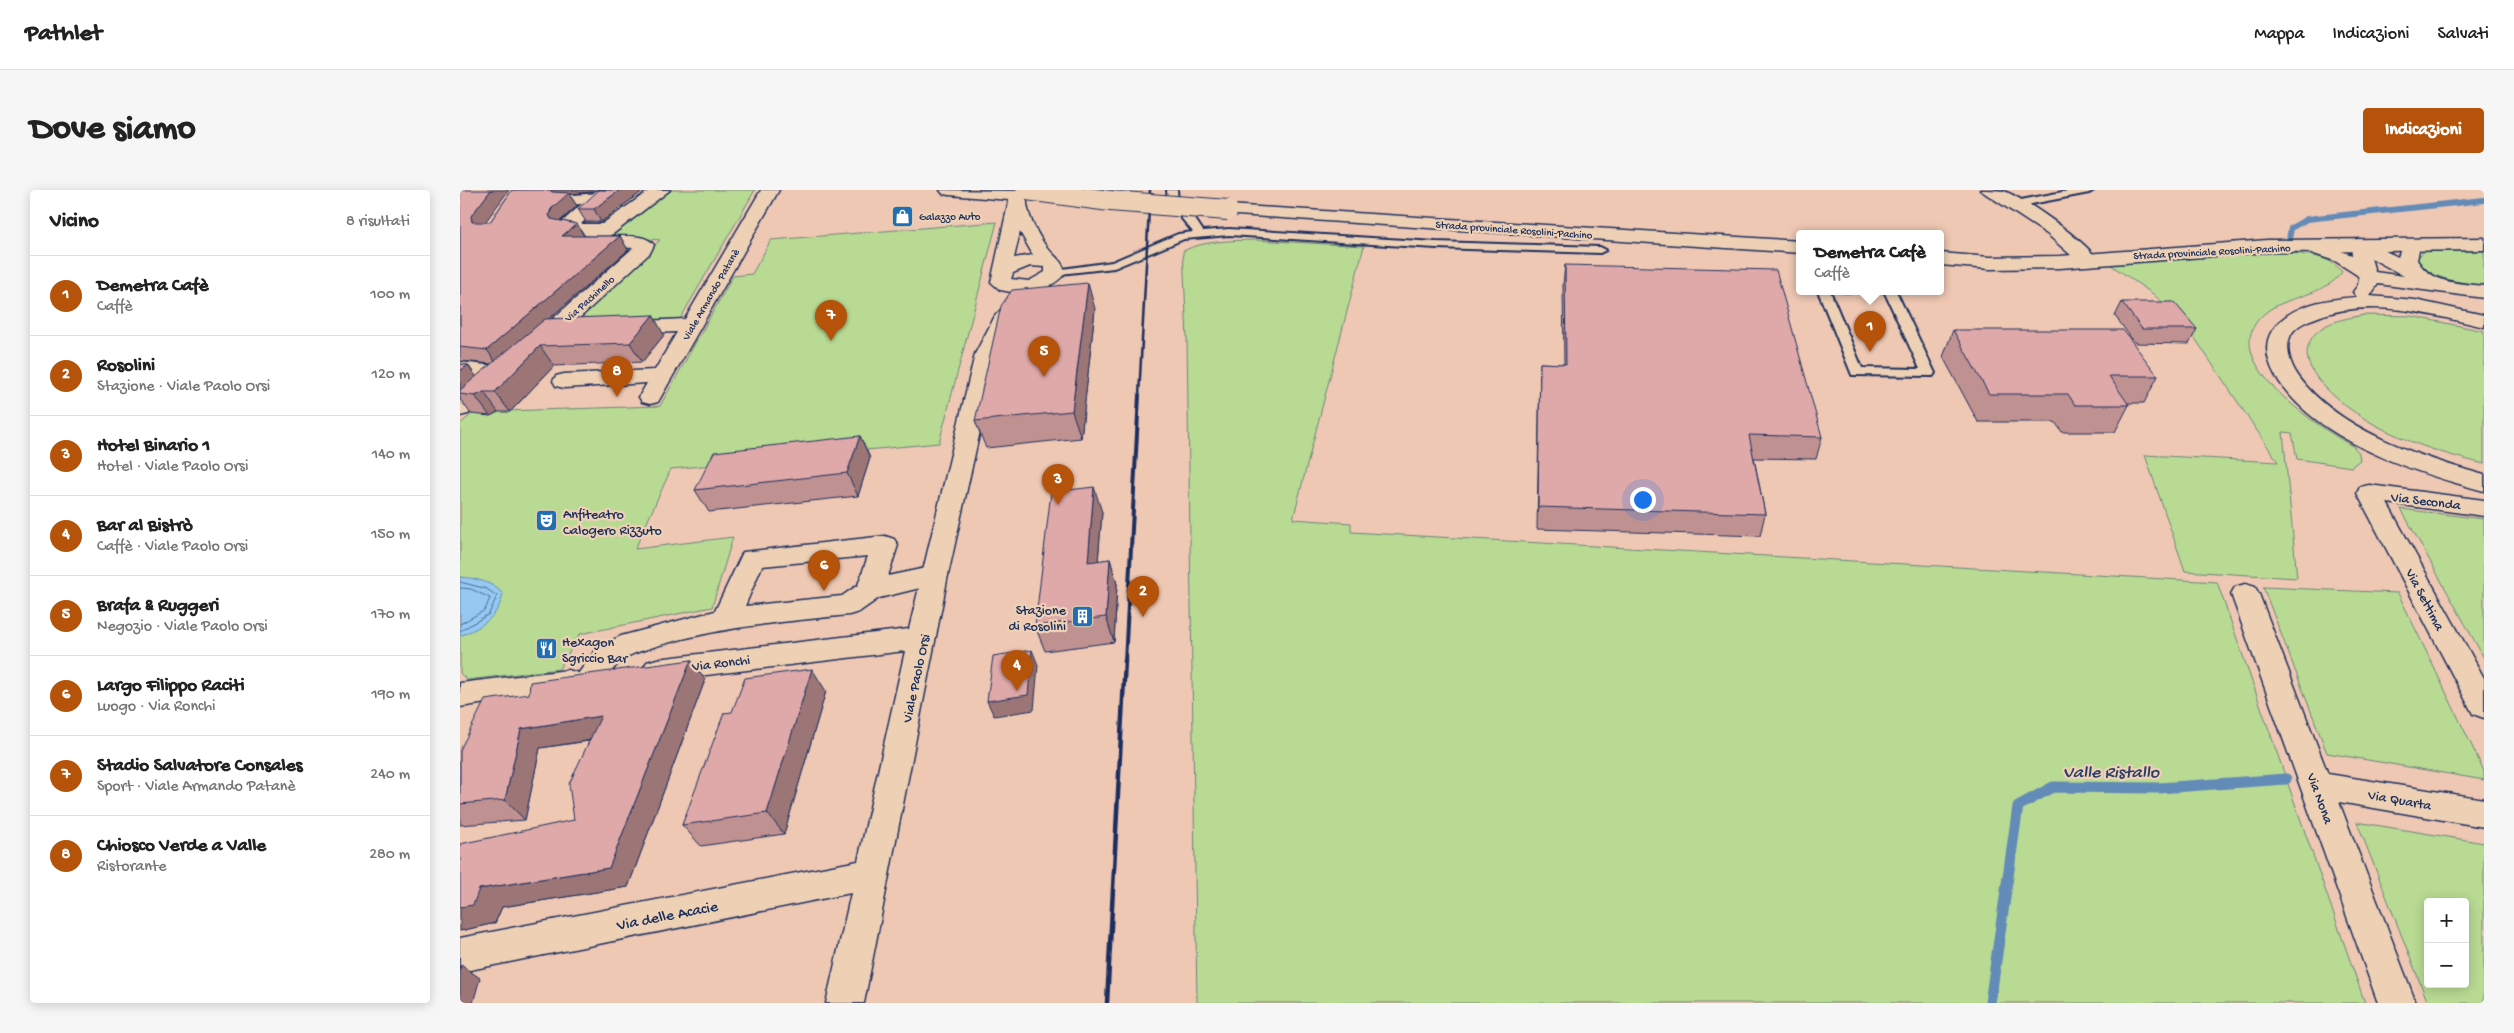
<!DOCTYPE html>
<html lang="it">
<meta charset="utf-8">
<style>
:root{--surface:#fff;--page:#f6f6f6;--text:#222;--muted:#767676;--line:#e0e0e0;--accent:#b45309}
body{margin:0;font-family:"Gochi Hand",sans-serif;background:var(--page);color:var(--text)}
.controls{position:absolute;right:15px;bottom:15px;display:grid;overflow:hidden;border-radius:5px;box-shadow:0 2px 12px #0003}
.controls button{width:45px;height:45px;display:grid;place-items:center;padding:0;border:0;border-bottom:1px solid var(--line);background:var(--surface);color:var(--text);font:25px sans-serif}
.you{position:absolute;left:1182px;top:309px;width:18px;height:18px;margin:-12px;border:4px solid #fff;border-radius:50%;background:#1a73e8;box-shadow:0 0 0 8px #1a73e833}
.badge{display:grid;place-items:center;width:32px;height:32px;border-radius:50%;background:var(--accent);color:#fff;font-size:16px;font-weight:700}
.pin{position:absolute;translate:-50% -41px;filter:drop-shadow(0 1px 2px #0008)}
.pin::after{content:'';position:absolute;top:26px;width:18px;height:15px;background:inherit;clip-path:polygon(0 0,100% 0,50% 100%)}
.popup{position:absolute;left:1336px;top:40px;width:148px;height:65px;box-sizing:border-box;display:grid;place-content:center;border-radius:5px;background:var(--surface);filter:drop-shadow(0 1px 4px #0005);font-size:16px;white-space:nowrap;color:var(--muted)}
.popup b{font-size:19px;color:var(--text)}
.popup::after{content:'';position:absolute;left:50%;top:100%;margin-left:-10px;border:10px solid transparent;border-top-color:var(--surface)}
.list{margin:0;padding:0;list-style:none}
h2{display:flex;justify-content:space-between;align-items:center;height:65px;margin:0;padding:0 20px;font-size:21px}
h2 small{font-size:16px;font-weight:400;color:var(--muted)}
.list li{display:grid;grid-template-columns:32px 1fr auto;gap:15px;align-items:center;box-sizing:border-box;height:80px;padding:0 20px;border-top:1px solid var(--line)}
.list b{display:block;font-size:19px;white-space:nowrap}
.list p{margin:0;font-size:16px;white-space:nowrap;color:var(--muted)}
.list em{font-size:16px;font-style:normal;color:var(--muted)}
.map{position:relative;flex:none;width:2024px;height:813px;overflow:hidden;border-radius:5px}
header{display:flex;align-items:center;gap:30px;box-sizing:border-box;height:70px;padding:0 25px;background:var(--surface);border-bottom:1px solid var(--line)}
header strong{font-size:24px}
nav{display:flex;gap:28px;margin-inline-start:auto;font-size:18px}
.intro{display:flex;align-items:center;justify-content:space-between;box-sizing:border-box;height:120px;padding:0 30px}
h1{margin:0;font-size:35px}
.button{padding:12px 22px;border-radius:5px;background:var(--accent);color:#fff;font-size:18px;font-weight:700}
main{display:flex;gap:30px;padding:0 30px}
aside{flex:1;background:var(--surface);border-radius:5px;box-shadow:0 2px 12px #0003}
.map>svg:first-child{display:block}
</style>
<header>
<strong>Pathlet</strong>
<nav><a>Mappa</a><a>Indicazioni</a><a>Salvati</a></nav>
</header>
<div class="intro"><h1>Dove siamo</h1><a class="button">Indicazioni</a></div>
<main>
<aside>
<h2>Vicino<small>8 risultati</small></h2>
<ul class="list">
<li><span class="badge">1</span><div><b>Demetra Cafè</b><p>Caffè</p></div><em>100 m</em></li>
<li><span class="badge">2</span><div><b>Rosolini</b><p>Stazione · Viale Paolo Orsi</p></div><em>120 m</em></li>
<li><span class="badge">3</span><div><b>Hotel Binario 1</b><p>Hotel · Viale Paolo Orsi</p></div><em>140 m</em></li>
<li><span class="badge">4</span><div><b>Bar al Bistrò</b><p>Caffè · Viale Paolo Orsi</p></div><em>150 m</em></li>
<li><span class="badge">5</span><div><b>Brafa &amp; Ruggeri</b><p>Negozio · Viale Paolo Orsi</p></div><em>170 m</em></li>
<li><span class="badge">6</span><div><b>Largo Filippo Raciti</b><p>Luogo · Via Ronchi</p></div><em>190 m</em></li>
<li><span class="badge">7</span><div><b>Stadio Salvatore Consales</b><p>Sport · Viale Armando Patanè</p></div><em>240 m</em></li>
<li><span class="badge">8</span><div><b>Chiosco Verde a Valle</b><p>Ristorante</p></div><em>280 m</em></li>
</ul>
</aside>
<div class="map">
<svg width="2024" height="813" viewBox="0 0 2024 813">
<rect width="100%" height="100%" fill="#efc8b4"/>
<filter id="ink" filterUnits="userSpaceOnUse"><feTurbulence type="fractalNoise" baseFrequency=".02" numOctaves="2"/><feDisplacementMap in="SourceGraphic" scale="10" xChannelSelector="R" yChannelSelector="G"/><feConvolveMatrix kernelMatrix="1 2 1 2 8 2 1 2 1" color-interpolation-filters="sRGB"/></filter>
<g filter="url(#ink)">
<!-- green -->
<g fill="#b8da93" stroke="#6a8478" fill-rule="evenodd">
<polygon points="209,0 295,0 220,129 117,131 200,50 150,46 189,12"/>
<polygon points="537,32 479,253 211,279 175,359 273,347 252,417 120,444 99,479 7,490 0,483 0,234 14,222 200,216 273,86 292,84 311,50"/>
<path d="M795 50 904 56 833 329 891 333V342L1757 392 1905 813H737L727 149 723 61C745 50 770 51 795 50Z"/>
<path d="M1964 61H2024V96C2005 93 1964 89 1957 69Z"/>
<path d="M1831 63C1850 65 1870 66 1882 82 1866 105 1832 105 1809 120 1745 165 1860 238 1894 257L1899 263 1900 270 1891 277 1837 269 1832 243 1823 242 1837 388 1725 381 1685 265 1818 272 1724 132 1693 104 1651 75 1760 64Z"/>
<path d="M1904 125 1951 126 2024 141V274C1967 260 1903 239 1862 194 1854 185 1844 170 1848 157 1854 133 1883 129 1904 125Z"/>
<polygon points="1941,319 2024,329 2024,468"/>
<polygon points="1803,397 1938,403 2024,581 2024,590 1867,563"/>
<path d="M1897 632 2024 653V813H1968ZM1968 712H2005V794H1968Z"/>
</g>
<!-- water -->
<path fill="#95c9f2" stroke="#648bb7" d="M0 387C15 388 33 392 43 404 38 428 21 437 0 446Z"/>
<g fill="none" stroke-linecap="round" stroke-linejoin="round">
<!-- shore -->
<g stroke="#4c6d99" stroke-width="1">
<polyline points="0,392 27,399 37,406 29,424 0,441"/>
<polyline points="0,398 11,399 30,408 25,420 0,434"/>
</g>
<!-- stream-far1 -->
<polyline stroke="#648bb7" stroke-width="6" points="1829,50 1831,38 1847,29 2024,10"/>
<!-- stream -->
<polyline stroke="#648bb7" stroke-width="11" points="1530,813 1558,616 1593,597 1699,598 1826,589"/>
<defs>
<g id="lane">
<polygon points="707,0 717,0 718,11 733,26 743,41 769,39 976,52 1140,57 1146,60 1140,63 976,58 769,45 724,49 654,78 591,85 589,83 595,80 652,72 718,44 733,42 708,12"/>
<polygon points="1613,0 1634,0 1629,3 1556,17 1551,14 1556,11"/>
<polygon points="1358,101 1370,101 1402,178 1460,179 1424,101 1436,101 1475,183 1473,186 1392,185"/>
</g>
<g id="street">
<polygon points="301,0 319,0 198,212 190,214 182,212 179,207 187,193 104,198 96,196 93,191 96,186 104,184 195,180 217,142 162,144 155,142 152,138 155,134 162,132 225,129"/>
<path d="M1520 0C1527 0 1537 0 1544 1 1567 10 1623 49 1638 70L1635 74H1621L1587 44Z"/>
<polygon points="139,3 145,4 148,8 145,12 107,15 101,14 98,10 101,6"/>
<path d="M146 34 153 36 155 40 150 46C162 47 186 43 194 55L190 63 87 158 79 159 71 158 68 153 71 148 173 58 132 55 127 47 139 36Z"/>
<path d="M1900 49 1938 67 1944 51H1958L1960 55 1957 70C1972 94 1998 93 2024 96V108L1918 94 1910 106 1955 110 2024 125V137C1969 124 1907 106 1853 129 1844 132 1833 138 1830 147 1825 160 1831 176 1839 187 1879 241 1962 267 2024 285V301C1954 282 1854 251 1815 185 1808 172 1803 155 1812 141 1829 114 1868 109 1897 107L1893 102 1898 95 1899 88 1897 85 1875 71 1842 60 1840 56 1842 52H1856L1892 65 1891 55 1893 51ZM1911 68 1944 86 1915 82Z"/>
<polygon points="0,172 52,178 55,183 52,188 44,190 42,196 8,224 0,226 0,208 24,188 0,186"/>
<polygon points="1909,295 2024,310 2024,326 1927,313 2024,488 2024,528 2013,524 1897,303 1900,297"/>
<path d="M425 346 434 349 438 355 428 386 475 376 485 378 488 385 485 392 419 408 399 422 389 425C319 432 248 438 181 461 174 463 163 468 158 474 143 488 144 504 120 496L115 488 138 457 161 446 255 421 283 362ZM408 366 398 395 382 406 285 416 302 376Z"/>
<polygon points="1785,394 1795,397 1799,404 1868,584 2024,609 2024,637 1879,612 1956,813 1918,813 1771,404 1775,397"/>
</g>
<g id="secondary">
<polygon points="137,0 156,0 121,34 142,34 190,0 210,0 153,44 121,46 101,41 99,37 101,33"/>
<path d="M480 0 564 1 567 5C565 21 575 40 585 55 592 65 603 70 605 83 599 92 591 94 583 100 560 118 549 138 537 164L488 385 404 813H366L391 703 0 782V748L398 671 445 461 197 491 187 488 182 480 187 472 197 469 449 439 515 164 535 126 557 103 540 100 531 92 549 10 489 5 483 4ZM560 42 573 65 554 68ZM570 76 585 77V82L569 91 551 89 553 83Z"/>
<polygon points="768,15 1340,51 1340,63 762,24 759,20 762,16"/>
<polygon points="2024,48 2024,60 1807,62 1600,78 1530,79 1480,75 1480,63 1530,67 1600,66 1807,50"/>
<polygon points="108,480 118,483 123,491 118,499 0,517 0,493"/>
</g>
</defs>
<!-- lane casing -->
<use href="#lane" stroke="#1b2f5e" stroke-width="4"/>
<!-- street casing -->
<use href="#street" stroke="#1b2f5e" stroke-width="3"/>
<!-- secondary casing -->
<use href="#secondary" stroke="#1b2f5e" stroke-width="3"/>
<!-- lane -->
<use href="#lane" fill="#eed1b5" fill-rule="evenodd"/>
<!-- street -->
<use href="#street" fill="#eed1b5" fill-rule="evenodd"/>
<!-- secondary -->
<use href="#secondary" fill="#eed1b5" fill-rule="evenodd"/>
<!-- rail-far2 -->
<polyline stroke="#1b2f5e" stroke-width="2.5" points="679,206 690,0"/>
<!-- rail-far1 -->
<polyline stroke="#1b2f5e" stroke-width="4" points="665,472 679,205"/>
<!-- rail -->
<polyline stroke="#1b2f5e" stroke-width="4.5" points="647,813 665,470"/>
<defs>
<polyline id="secondary-bridge" points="567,0 650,11 768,20"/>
</defs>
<!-- secondary-bridge casing -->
<use href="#secondary-bridge" stroke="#1b2f5e" stroke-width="22" stroke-linecap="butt"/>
<!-- secondary-bridge -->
<use href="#secondary-bridge" stroke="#eed1b5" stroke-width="20"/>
</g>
<!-- wall -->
<g fill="#c09191" stroke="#1b2f5e">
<polygon points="0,0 25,32 30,32 52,0 132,2 109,4 117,16 101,31 117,34 125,46 160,46 168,60 89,129 204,145 182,172 94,176 50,222 38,222 30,226 11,224 0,209 0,174 8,175 16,187 32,174 0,171"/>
<polygon points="184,0 141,32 126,32 118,19"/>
<polygon points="1105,75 1362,247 1356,269 1294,268 1305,324 1300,346 1077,339 1080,173 1104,174 1103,95"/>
<polygon points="1380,101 1413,101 1412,104 1381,103"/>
<polygon points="1662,112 1737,139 1729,154 1675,153 1655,126"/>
<polygon points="635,119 621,248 526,258 515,231"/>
<polygon points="1493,140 1698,186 1684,213 1668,213 1669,215 1655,242 1602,242 1595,232 1518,232 1483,167"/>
<polygon points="400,246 410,268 398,306 249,322 235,300"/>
<polygon points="642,322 638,371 650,369 657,394 654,452 585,461 575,436"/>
<polygon points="245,490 168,697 42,717 35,733 0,741 114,630 129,551 80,558 65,630 0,635 0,560"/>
<polygon points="366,501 324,644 241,656 222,635 272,522"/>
</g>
<!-- shaded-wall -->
<g fill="#9c7676" stroke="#1b2f5e">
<polygon points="31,0 49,0 20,39 12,32 11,26"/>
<polygon points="90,0 135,0 132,2 109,4 117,16 99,32 99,42 89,25 96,10"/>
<polygon points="160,0 184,0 141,32 134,19"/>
<polygon points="117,34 125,48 102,46"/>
<polygon points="160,46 168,60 37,174 27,160"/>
<polygon points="628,93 635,119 621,248 612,221"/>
<polygon points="193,125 204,145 182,172 170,153"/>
<polygon points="80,156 94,176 50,222 35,202"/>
<polygon points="8,175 18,189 0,204 0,181"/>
<polygon points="24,202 38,222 30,226 15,206"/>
<polygon points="400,246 410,268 398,306 387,283"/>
<polygon points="634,297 642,322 636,397 628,372"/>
<polygon points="650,369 657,394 654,452 646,427"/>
<polygon points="572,460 578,475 574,520 534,526 527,511"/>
<polygon points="231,470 245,490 168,697 42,717 35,733 0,741 0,717 19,699 149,678"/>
<polygon points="352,479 366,501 324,644 307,623"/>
<polygon points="141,526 158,546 80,558 65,630 45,610 61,539"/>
<polygon points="1,775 20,788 13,813 0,813 0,780"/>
</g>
<!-- building -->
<g fill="#dfa9a9" stroke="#1b2f5e">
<polygon points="0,0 31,0 11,26 12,32 30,32 52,0 90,0 92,2 109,3 91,19 89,25 91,29 117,34 102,46 160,46 27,160 0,157"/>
<polygon points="139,0 160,0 134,19 118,19"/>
<polygon points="1105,75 1316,80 1362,247 1289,245 1305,324 1078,317 1080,173 1106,174"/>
<polygon points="628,93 612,221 515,231 541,116 552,100"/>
<polygon points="1662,112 1714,112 1737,139 1682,139"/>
<polygon points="193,125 170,153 80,156 35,202 24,202 15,206 0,204 0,200 85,129"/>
<polygon points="1493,140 1663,140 1698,186 1649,186 1669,215 1615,215 1608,204 1529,204"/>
<polygon points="0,174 8,175 0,181"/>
<polygon points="400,246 387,283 235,300 254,262"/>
<polygon points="634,297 628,372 650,369 646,427 575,436 591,302"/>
<polygon points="572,460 568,505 527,511 533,466"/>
<polygon points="231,470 149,678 19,699 13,715 0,717 0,654 114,630 109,594 141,526 61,539 45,610 0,614 0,560 25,510 69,504 70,492"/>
<polygon points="352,479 307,623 222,635 264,523 272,522 285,488"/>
</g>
</g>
<!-- icons -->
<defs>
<symbol id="shop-square" viewBox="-11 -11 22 22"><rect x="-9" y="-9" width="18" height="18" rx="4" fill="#1f6fb2" stroke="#eed1b5"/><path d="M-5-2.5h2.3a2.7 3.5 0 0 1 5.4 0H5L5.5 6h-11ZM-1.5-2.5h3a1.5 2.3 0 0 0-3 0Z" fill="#fff"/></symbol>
<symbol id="theatre-square" viewBox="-11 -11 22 22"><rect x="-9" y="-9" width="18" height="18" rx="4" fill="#1f6fb2" stroke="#eed1b5"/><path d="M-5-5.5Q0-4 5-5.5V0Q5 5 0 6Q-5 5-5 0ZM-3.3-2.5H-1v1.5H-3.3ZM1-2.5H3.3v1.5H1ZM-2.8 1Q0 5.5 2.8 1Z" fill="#fff"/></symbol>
<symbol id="building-square" viewBox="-11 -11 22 22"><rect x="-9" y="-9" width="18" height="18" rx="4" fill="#1f6fb2" stroke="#eed1b5"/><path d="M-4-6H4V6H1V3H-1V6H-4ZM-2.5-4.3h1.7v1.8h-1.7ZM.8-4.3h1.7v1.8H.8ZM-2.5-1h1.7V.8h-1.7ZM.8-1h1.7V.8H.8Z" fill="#fff"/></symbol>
<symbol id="restaurant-square" viewBox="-11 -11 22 22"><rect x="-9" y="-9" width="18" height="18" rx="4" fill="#1f6fb2" stroke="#eed1b5"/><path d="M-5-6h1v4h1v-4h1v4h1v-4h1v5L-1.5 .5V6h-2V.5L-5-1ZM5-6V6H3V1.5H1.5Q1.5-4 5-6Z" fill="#fff"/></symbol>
</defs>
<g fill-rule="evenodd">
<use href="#shop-square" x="430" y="14" width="25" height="25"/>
<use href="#theatre-square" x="74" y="318" width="25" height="25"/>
<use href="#building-square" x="610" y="414" width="25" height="25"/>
<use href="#restaurant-square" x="74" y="446" width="25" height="25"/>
</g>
<g text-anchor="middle" stroke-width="4.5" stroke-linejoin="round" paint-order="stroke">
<!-- far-poi labels -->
<g font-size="11" fill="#1b2f5e" stroke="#eed1b5" text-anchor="start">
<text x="459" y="30">Galazzo Auto</text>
</g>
<!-- far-street labels -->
<g font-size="11" fill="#1b2f5e" stroke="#eed1b5">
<text transform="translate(1054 39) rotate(4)" y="4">Strada provinciale Rosolini-Pachino</text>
<text transform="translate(1752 61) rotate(-3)" y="4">Strada provinciale Rosolini-Pachino</text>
<text transform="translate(250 104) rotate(-60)" y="4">Viale Armando Patanè</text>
<text transform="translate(129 108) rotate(-42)" y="4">Via Pachinello</text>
</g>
<!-- street labels -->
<g font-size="14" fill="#1b2f5e" stroke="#eed1b5">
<text transform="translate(1966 310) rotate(7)" y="5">Via Seconda</text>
<text transform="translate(1966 409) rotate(62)" y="5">Via Settima</text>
<text transform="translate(261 472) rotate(-7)" y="5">Via Ronchi</text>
<text transform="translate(455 488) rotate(-78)" y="5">Viale Paolo Orsi</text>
<text transform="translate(1861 608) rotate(70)" y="5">Via Nona</text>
<text transform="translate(1940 609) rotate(10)" y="5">Via Quarta</text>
</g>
<!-- poi labels -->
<g font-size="14" fill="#1b2f5e" stroke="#eed1b5" text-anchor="start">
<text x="103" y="328">Anfiteatro<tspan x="103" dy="16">Calogero Rizzuto</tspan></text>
<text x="606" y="424" text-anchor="end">Stazione<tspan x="606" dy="16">di Rosolini</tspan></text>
<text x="102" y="456">Hexagon<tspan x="102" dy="16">Sgriccio Bar</tspan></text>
</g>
<!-- near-street labels -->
<g font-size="16" fill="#1b2f5e" stroke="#eed1b5">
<text transform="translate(207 724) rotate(-11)" y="6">Via delle Acacie</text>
</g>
<!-- near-water labels -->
<g font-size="18" font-style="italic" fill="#273e6d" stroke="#eed1b5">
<text x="1651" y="587">Valle Ristallo</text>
</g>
</g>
</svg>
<div class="controls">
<button>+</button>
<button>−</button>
</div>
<div class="you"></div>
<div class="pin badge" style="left:1410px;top:162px">1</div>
<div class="popup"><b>Demetra Cafè</b>Caffè</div>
<div class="pin badge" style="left:683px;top:427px">2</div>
<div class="pin badge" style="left:598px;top:315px">3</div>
<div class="pin badge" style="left:557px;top:501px">4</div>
<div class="pin badge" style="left:584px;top:187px">5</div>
<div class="pin badge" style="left:364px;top:401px">6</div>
<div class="pin badge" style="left:371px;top:151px">7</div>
<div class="pin badge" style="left:157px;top:207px">8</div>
</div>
</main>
